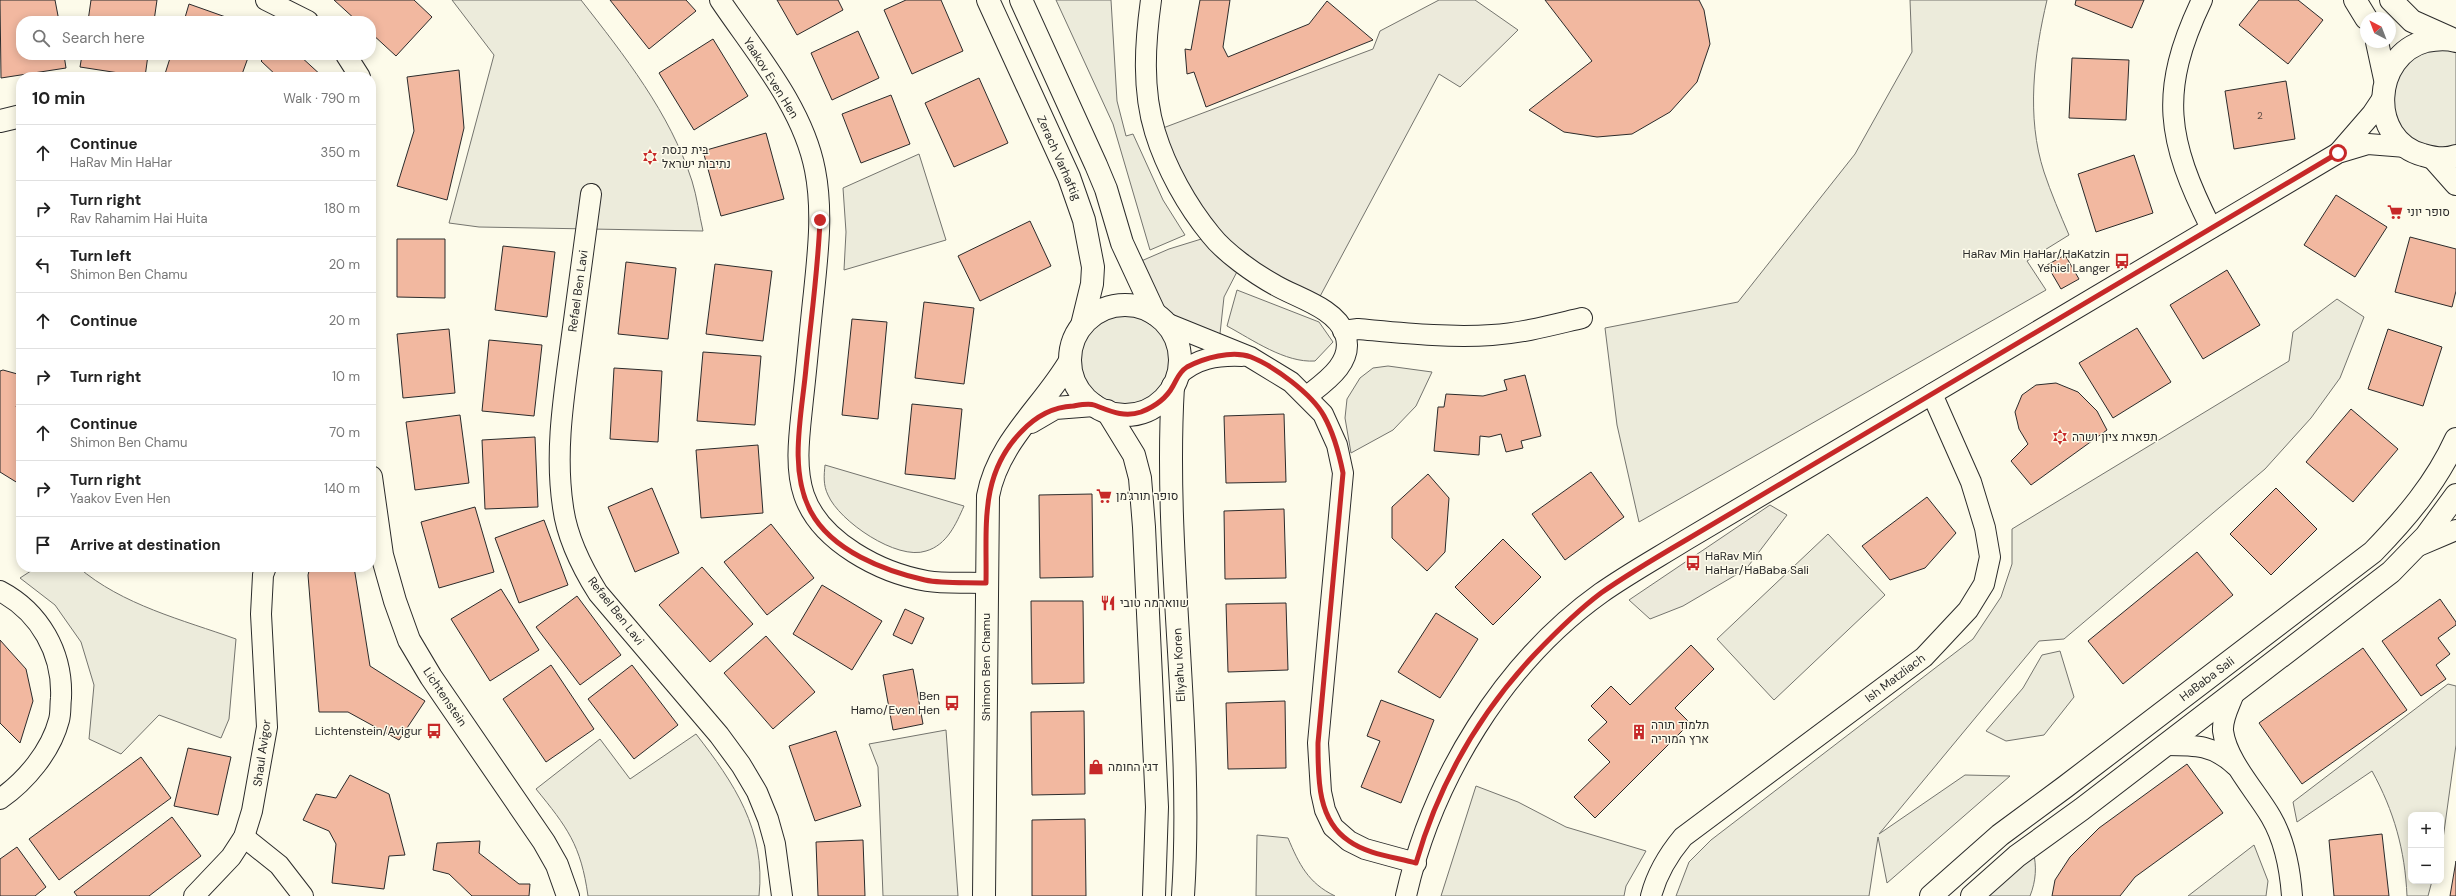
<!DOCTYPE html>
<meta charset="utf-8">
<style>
:root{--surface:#fff;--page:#f2f2f2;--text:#222;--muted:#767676;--line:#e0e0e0}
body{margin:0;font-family:"DM Sans",Heebo,sans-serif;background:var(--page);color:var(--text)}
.controls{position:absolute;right:12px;bottom:12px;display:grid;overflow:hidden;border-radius:8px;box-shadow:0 2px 10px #0003}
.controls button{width:36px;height:36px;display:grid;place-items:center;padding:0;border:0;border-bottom:1px solid var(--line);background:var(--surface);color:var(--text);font:20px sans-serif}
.compass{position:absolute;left:2360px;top:12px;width:36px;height:36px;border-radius:50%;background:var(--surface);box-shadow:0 2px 10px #0003;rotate:318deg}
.stop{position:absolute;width:12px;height:12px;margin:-9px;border:3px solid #c62828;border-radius:50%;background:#fff}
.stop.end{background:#c62828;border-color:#fff;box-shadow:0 1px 4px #0008}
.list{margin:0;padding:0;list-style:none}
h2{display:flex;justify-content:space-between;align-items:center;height:52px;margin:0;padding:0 16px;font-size:17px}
h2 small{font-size:13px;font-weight:400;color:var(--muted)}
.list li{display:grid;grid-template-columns:26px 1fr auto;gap:12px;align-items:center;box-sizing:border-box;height:56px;padding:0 16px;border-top:1px solid var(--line)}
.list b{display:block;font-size:15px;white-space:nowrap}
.list p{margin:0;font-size:13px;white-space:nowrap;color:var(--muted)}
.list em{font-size:13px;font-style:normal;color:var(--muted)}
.icon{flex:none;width:22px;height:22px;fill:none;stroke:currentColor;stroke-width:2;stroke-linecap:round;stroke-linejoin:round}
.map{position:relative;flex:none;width:2456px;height:896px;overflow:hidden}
.search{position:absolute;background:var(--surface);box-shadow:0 2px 10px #0003;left:16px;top:16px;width:360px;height:44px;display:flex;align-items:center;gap:10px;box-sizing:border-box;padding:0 14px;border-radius:16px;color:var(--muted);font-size:15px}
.panel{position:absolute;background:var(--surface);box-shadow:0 2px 10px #0003;left:16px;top:72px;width:360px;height:500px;border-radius:16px}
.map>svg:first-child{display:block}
</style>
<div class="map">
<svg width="2456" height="896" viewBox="0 0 2456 896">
<rect width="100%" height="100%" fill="#fdfbea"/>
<!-- green -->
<g fill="#ecebdb" stroke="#74746e">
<path d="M452 0H581C624 55 670 113 692 181 697 197 699 214 703 231L479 227 449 223 494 55Z"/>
<polygon points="1056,0 1111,0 1117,101 1126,136 1133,134 1163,200 1185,235 1150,250 1113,124"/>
<path d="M1910 0H2047C2034 55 2026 117 2044 172 2051 193 2060 214 2069 235L2027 261 2046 290 1639 522 1617 425 1605 328 1738 302 1855 154 1912 52Z"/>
<path d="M2434 48 2456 50V147C2432 150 2402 145 2394 117 2391 107 2393 92 2393 82L2415 55Z"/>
<polygon points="919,154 946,240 844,270 846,232 843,188"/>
<path d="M1237 290 1319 322 1333 342 1315 361C1285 363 1253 340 1227 326Z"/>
<polygon points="2337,299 2364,317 2340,378 2311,418 2265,469 2064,639 2039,641 1879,834 1965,775 2010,776 1887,883 1878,837 1869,896 1676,896 1689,862 1711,840 1973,639 2001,597 2012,564 2012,529 2289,361 2293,332"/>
<circle cx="1125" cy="360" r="45"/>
<polygon points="1388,366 1432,372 1416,406 1393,430 1351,453 1345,418 1347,399 1360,378 1373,368"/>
<path d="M825 465 964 506C956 524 947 545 926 551 897 561 839 521 828 495 823 485 824 475 825 465Z"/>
<polygon points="1828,534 1885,595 1774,700 1717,639"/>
<path d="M37 567H78C122 605 183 620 236 639L229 719 221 738 159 715 121 754 89 739 94 685 81 642 55 605 20 578Z"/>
<polygon points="2060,651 2074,697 2044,735 2006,741 1986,731 2023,688 2042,655"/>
<path d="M2448 684 2456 686V745L2443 839 2441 845V815H2411V881H2432L2428 896H2407C2405 850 2394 811 2372 771L2297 822 2293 802Z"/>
<polygon points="946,730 958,896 883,896 878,767 869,744"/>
<path d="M696 734C734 783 766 830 759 896H588C581 845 567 827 536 789L600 739 630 779Z"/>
<polygon points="1476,786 1518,802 1566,827 1646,851 1626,886 1624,896 1441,896"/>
<path d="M1257 835 1288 838C1299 864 1308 883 1335 896H1256Z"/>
<polygon points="2254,845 2268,881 2266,896 2188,896"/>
<path d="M2033 851C2037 866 2036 881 2030 896H1981Z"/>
</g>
<!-- parking -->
<g fill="#eceadb" stroke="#74746e">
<polygon points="1439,0 1475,0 1518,30 1460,87 1439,74 1317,302 1242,262 1224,297 1219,343 1166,323 1132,265 1169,249 1211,236 1155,131 1373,49 1380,31"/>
<polygon points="1770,505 1787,515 1746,569 1683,606 1650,619 1629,600"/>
</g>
<!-- building -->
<g fill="#f2b8a0" stroke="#2b2b2b">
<polygon points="0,0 55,0 59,21 21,21 21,55 64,55 66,68 1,78"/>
<polygon points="91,0 157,0 154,21 88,21"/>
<polygon points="334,0 414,0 432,17 396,56 371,33 371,21 357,21"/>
<polygon points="610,0 686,0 696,11 649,49"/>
<polygon points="777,0 838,0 843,10 797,35"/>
<polygon points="906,0 941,0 963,51 912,74 884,10"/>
<polygon points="1200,0 1230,0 1223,47 1228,57 1309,24 1327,1 1373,40 1206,107 1194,72 1187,74 1185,49 1191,50"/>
<polygon points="1545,0 1699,0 1704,10 1710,44 1697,82 1670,112 1632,134 1597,137 1564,132 1529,110 1592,61"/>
<polygon points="2076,0 2144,0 2132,28 2075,5"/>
<polygon points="2259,0 2298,0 2323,20 2288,64 2239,25"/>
<polygon points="189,4 237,21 184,21"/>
<polygon points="858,31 879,78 832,100 811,53"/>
<polygon points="713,39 748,96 694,130 659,73"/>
<polygon points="82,55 148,55 145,77 80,67"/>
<polygon points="171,55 249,55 241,77 164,77"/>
<polygon points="267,55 299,55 323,77 278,77 261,61"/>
<polygon points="2072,58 2129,60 2126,120 2069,118"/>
<polygon points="459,70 464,128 447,200 397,186 414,131 407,77"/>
<polygon points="979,78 1008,143 954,167 925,103"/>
<polygon points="2286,81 2295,139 2234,149 2225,91"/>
<polygon points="891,95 910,144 861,163 842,114"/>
<polygon points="766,133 784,199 721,216 703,151"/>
<polygon points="2134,155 2153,213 2096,232 2078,174"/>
<polygon points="2336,195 2387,227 2355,277 2304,245"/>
<polygon points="1030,221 1051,266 980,301 958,256"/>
<polygon points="2410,237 2456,249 2456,291 2452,307 2395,292"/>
<polygon points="397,239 445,239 445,298 397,297"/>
<polygon points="503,246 555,252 547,317 495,310"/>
<polygon points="2065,255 2079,279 2061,289 2047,265"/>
<polygon points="626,262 676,268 668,339 618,334"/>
<polygon points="715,264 772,271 763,341 706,334"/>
<polygon points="2227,270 2260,325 2203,359 2170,305"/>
<polygon points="924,302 974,308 964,384 915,378"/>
<polygon points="852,319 887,322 878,419 842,415"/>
<polygon points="2137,328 2171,382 2113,418 2079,363"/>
<polygon points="449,329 455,393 403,398 397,334"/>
<polygon points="2388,329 2442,347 2423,406 2368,389"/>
<polygon points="489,340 542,345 534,416 482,411"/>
<polygon points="703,352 761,356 755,425 697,421"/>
<polygon points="614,368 662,371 658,442 610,439"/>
<polygon points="3,370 21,375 21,396 16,407 21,411 21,485 0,472 0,371"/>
<polygon points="1525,375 1541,436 1521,441 1523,448 1506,452 1501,434 1489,437 1480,436 1479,455 1434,451 1438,407 1444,407 1446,394 1483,396 1507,390 1504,380"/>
<polygon points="2056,383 2078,392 2097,411 2107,430 2031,485 2011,461 2028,444 2019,429 2015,412 2022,395 2036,385"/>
<polygon points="912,404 962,409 955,479 905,474"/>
<polygon points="2351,409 2398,449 2353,502 2306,462"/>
<polygon points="1284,414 1286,482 1226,483 1224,416"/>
<polygon points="460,415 469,483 415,490 406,422"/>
<polygon points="535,437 538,507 485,509 482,440"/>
<polygon points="758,445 763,513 701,518 696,450"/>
<polygon points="1591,472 1624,517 1565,560 1532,514"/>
<polygon points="1428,474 1449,498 1445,552 1427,571 1392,538 1392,507"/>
<polygon points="652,488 679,553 635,572 608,507"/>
<polygon points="2276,488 2317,529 2271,575 2230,534"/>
<polygon points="1092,494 1093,577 1040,578 1039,495"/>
<polygon points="1927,497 1956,533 1925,568 1890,580 1862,546"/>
<polygon points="475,507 494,572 439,588 421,522"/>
<polygon points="1284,509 1286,578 1225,579 1224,511"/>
<polygon points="544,520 568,585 519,603 495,538"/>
<polygon points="771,524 814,578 767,615 724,562"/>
<polygon points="1503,539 1541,577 1493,625 1455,587"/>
<polygon points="2197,552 2233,595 2123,684 2088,641"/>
<polygon points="310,567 354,567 370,666 425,701 399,740 348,712 319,712 308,575"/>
<polygon points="702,567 753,624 710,662 659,605"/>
<polygon points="822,585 882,621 852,670 793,634"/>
<polygon points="501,589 539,650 490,681 451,619"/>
<polygon points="577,596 621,655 580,685 536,627"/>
<polygon points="2440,599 2456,622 2456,625 2438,638 2450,654 2436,665 2446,679 2421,696 2382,641"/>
<polygon points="1031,601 1083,601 1084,683 1032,684"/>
<polygon points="1286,603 1288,670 1228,672 1226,604"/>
<polygon points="905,609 924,618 912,644 893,635"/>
<polygon points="1436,613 1478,639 1440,698 1398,672"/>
<polygon points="766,636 815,692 773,729 724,673"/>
<polygon points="0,640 26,669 33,701 20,743 0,723"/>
<polygon points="1691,645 1714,669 1675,708 1690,723 1595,818 1574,797 1610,762 1588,740 1607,722 1591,706 1611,686 1630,705"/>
<polygon points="2363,648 2407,710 2302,784 2259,723"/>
<polygon points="551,665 594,729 546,762 503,699"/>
<polygon points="632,665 678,725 634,759 588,699"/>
<polygon points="913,669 923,724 893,730 883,675"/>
<polygon points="1381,700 1434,720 1401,803 1361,787 1380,741 1367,736"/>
<polygon points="1285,701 1286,768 1228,769 1226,703"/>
<polygon points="1084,711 1085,794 1032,795 1031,712"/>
<polygon points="836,731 861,806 815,821 789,746"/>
<polygon points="188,748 231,757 218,815 174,806"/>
<polygon points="141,757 171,798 59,880 29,839"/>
<polygon points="2187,764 2223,813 2135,877 2120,896 2052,896 2055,880 2070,857 2099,828"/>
<polygon points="350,775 389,794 405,855 389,856 384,889 332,883 336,844 329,831 303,820 316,794 336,798"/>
<polygon points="172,817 201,856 149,896 77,896 74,892"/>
<polygon points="1085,819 1086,896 1032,896 1032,820"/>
<polygon points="2382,834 2389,896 2334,896 2329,840"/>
<polygon points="863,840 865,896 818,896 816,842"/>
<polygon points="480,841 479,853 519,884 530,884 529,896 472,896 449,874 433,870 437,843"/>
<polygon points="17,847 46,887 35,896 0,896 0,859"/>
<polygon points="2456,861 2456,896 2450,896 2451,890"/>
</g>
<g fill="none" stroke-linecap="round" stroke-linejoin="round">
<defs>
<g id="minor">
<polyline points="266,0 308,21"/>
<path d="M720 0C755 52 803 107 815 170 823 211 818 252 814 292 810 328 807 364 803 399 800 430 794 466 804 495 820 542 881 573 927 581 946 584 967 582 986 583"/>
<path d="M1151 0C1145 43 1142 90 1155 132 1166 168 1187 206 1211 235 1225 253 1255 274 1275 285 1297 298 1336 308 1345 334 1355 362 1325 382 1307 396"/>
<path d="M2202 0C2158 92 2167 140 2211 228"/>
<polyline points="346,55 360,77"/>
<polyline points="2339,152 2372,114 2382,99"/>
<path d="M591 194C584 246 577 298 570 350 563 402 555 454 563 507 567 538 581 566 598 593L719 735 741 765 757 792 768 819 775 844 782 896"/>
<polyline points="1166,323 1250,357 1291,382 1323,414 1337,445 1343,473 1318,743 1321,792 1325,810 1333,827 1349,841 1365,849 1416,863"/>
<path d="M1343 331 1358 329C1403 333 1448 338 1492 335 1523 333 1552 325 1582 318"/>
<path d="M1177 376C1196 358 1217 355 1242 356"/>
<polyline points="2416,547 2456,530"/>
<path d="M0 591C40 612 63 653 61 698 60 705 61 713 59 720 51 751 26 781 0 799"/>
<path d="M2234 693C2230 705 2222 718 2223 731 2227 761 2256 791 2271 817 2285 841 2290 868 2292 896"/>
<path d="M2166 745C2196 745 2214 745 2236 766"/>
<polyline points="244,837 279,865 303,896"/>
<polyline points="194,896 231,857 244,837 252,811 267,727 261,614 263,575 266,567"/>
<path d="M1406 896C1432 780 1503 663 1601 593 1628 574 1657 558 1686 540L2338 153 2368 144 2406 147"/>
<path d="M1651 896C1657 873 1668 855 1683 837L1924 657 1968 610 1984 584 1990 557 1985 528 1971 482 1932 394"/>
</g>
<g id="tertiary">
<polyline points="988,0 1069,177 1084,220 1093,267 1092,284 1082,325"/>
<polyline points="1021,0 1096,165 1106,189 1122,243 1155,314"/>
<polyline points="2355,0 2366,18"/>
<polyline points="2391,0 2412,21 2450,38"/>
<path d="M2456 41C2446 38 2436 39 2426 41 2372 55 2367 140 2423 155 2433 158 2446 160 2456 156"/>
<polyline points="2377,42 2385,79"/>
<polyline points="0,121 21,116"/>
<polyline points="2433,158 2456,184"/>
<circle cx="1125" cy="360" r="55"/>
<path d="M1173 386C1163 556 1194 726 1183 896"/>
<polyline points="1107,411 1134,455 1140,478 1144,527 1157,807 1154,896"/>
<polyline points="1031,422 1055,408 1094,405"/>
<polyline points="371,477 382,555 395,601 409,640 431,677 544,842 557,865 568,896"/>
<path d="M984 896 988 496C998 442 1043 407 1070 361"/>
<path d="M1931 896 2000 835 2065 787 2373 552C2406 518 2436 483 2456 439"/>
<polyline points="1972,896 2017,856 2082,809 2391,572 2426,536 2456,495"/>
</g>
</defs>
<!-- minor casing -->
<use href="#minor" stroke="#2b2b2b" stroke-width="22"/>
<!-- tertiary casing -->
<use href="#tertiary" stroke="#2b2b2b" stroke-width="24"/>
<!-- minor -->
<use href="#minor" stroke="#fdfbea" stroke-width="20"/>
<!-- tertiary -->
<use href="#tertiary" stroke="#fdfbea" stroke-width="22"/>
</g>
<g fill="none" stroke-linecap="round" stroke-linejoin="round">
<!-- route -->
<path stroke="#c62828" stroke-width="5" d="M820 220C818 270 811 319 806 368 802 413 788 470 811 512 832 551 885 571 925 580 944 584 967 582 986 583 987 527 979 475 1021 432 1035 417 1052 407 1073 406 1079 405 1089 403 1094 405 1110 411 1124 418 1141 412 1154 407 1166 399 1173 386 1177 379 1179 372 1187 367 1204 358 1232 350 1251 357 1274 366 1312 394 1324 416 1334 434 1339 453 1343 473L1318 743C1318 777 1317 820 1349 841 1367 854 1394 857 1416 863 1439 783 1478 715 1534 655 1555 633 1577 611 1601 593 1628 574 1657 557 1686 540L2338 153"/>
</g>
<!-- icons -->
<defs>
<symbol id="synagogue-bare" viewBox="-9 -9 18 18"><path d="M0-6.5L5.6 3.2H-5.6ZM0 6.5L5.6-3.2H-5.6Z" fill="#c62828" stroke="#fdfbea" stroke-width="2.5" paint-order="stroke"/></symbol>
<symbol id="supermarket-bare" viewBox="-9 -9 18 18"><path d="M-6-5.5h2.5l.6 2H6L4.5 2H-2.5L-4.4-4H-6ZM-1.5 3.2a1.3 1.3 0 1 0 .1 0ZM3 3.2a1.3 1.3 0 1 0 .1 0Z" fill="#c62828" stroke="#fdfbea" stroke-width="2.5" paint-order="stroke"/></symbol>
<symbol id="bus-bare" viewBox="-9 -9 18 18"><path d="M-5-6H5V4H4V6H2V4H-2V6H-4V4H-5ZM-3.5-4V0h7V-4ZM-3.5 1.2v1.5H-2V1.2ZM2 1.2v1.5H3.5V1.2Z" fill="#c62828" stroke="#fdfbea" stroke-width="2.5" paint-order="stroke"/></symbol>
<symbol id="restaurant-bare" viewBox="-9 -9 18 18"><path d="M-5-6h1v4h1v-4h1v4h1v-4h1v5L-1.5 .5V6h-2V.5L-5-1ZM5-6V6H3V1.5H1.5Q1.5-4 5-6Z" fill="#c62828" stroke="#fdfbea" stroke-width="2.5" paint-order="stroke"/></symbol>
<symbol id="building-bare" viewBox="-9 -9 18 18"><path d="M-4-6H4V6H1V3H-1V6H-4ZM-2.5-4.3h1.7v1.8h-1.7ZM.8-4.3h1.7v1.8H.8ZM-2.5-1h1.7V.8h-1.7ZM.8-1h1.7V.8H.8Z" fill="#c62828" stroke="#fdfbea" stroke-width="2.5" paint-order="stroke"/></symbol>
<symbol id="shop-bare" viewBox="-9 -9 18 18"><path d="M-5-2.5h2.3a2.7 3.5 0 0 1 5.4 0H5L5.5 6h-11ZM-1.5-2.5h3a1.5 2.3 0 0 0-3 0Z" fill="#c62828" stroke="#fdfbea" stroke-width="2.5" paint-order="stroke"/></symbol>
</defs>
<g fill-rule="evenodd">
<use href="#synagogue-bare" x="639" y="146" width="22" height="22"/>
<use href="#supermarket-bare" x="2384" y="201" width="22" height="22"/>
<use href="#bus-bare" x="2111" y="250" width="22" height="22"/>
<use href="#synagogue-bare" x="2049" y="426" width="22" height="22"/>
<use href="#supermarket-bare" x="1093" y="485" width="22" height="22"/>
<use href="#bus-bare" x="1682" y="552" width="22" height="22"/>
<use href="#restaurant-bare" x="1097" y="592" width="22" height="22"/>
<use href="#bus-bare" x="941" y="692" width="22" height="22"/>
<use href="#bus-bare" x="423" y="720" width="22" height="22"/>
<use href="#building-bare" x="1628" y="721" width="22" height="22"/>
<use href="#shop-bare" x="1085" y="756" width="22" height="22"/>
</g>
<g text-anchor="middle" stroke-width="3" stroke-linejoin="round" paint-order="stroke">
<!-- number labels -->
<g font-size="10" fill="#5d4e48">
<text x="2260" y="119">2</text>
</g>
<!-- street labels -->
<g font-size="12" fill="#2b2b2b" stroke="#fdfbea">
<text transform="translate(771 78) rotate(58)" y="4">Yaakov Even Hen</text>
<text transform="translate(1059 158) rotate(66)" y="4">Zerach Varhaftig</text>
<text transform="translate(578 291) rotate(-82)" y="4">Refael Ben Lavi</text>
<text transform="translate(616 611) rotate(52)" y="4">Refael Ben Lavi</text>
<text transform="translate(1179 665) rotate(-93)" y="4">Eliyahu Koren</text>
<text transform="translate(986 667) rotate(-90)" y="4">Shimon Ben Chamu</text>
<text transform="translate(1895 678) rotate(-37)" y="4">Ish Matzliach</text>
<text transform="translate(2207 679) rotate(-37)" y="4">HaBaba Sali</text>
<text transform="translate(445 697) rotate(56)" y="4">Lichtenstein</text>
<text transform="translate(262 753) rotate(-82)" y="4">Shaul Avigor</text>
</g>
<!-- poi labels -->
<g font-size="12" fill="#2b2b2b" stroke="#fdfbea" text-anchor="start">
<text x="662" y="154">בית כנסת<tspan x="662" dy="14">נתיבות ישראל</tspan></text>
<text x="2407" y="216">סופר יוני</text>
<text x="2110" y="258" text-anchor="end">HaRav Min HaHar/HaKatzin<tspan x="2110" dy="14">Yehiel Langer</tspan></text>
<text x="2072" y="441">תפארת ציון ושרה</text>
<text x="1116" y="500">סופר תורג'מן</text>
<text x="1705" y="560">HaRav Min<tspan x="1705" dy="14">HaHar/HaBaba Sali</tspan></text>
<text x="1120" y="607">שווארמה טובי</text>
<text x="940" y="700" text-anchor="end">Ben<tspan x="940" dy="14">Hamo/Even Hen</tspan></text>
<text x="1651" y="729">תלמוד תורה<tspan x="1651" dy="14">ארץ המוריה</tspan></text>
<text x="422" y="735" text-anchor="end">Lichtenstein/Avigur</text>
<text x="1108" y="771">דגי החומה</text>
</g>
</g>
</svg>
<div class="controls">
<button>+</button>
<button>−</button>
</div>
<svg class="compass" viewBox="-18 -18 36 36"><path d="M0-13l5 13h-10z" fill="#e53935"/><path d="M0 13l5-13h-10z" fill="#767676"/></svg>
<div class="stop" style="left:2338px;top:153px"></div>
<div class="stop end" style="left:820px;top:220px"></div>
<div class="search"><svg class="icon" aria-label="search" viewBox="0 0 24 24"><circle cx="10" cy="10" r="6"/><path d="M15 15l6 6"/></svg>Search here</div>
<section class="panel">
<h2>10 min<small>Walk · 790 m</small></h2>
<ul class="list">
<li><svg class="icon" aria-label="ahead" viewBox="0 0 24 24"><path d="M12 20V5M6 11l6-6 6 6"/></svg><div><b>Continue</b><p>HaRav Min HaHar</p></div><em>350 m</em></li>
<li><svg class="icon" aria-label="right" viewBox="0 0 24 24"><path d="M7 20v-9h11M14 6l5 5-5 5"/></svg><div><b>Turn right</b><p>Rav Rahamim Hai Huita</p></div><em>180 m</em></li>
<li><svg class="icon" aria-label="left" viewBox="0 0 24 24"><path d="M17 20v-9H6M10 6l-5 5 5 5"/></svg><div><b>Turn left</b><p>Shimon Ben Chamu</p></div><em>20 m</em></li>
<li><svg class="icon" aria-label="ahead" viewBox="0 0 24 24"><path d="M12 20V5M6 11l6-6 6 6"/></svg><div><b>Continue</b></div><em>20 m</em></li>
<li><svg class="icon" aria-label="right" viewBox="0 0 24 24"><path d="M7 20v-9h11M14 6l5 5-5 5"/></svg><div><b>Turn right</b></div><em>10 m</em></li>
<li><svg class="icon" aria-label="ahead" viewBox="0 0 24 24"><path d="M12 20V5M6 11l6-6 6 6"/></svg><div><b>Continue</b><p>Shimon Ben Chamu</p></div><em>70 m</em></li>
<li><svg class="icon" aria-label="right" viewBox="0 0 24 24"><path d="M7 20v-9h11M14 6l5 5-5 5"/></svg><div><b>Turn right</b><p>Yaakov Even Hen</p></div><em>140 m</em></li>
<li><svg class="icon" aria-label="arrive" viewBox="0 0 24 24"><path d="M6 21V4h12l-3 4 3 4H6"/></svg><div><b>Arrive at destination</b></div></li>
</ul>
</section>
</div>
